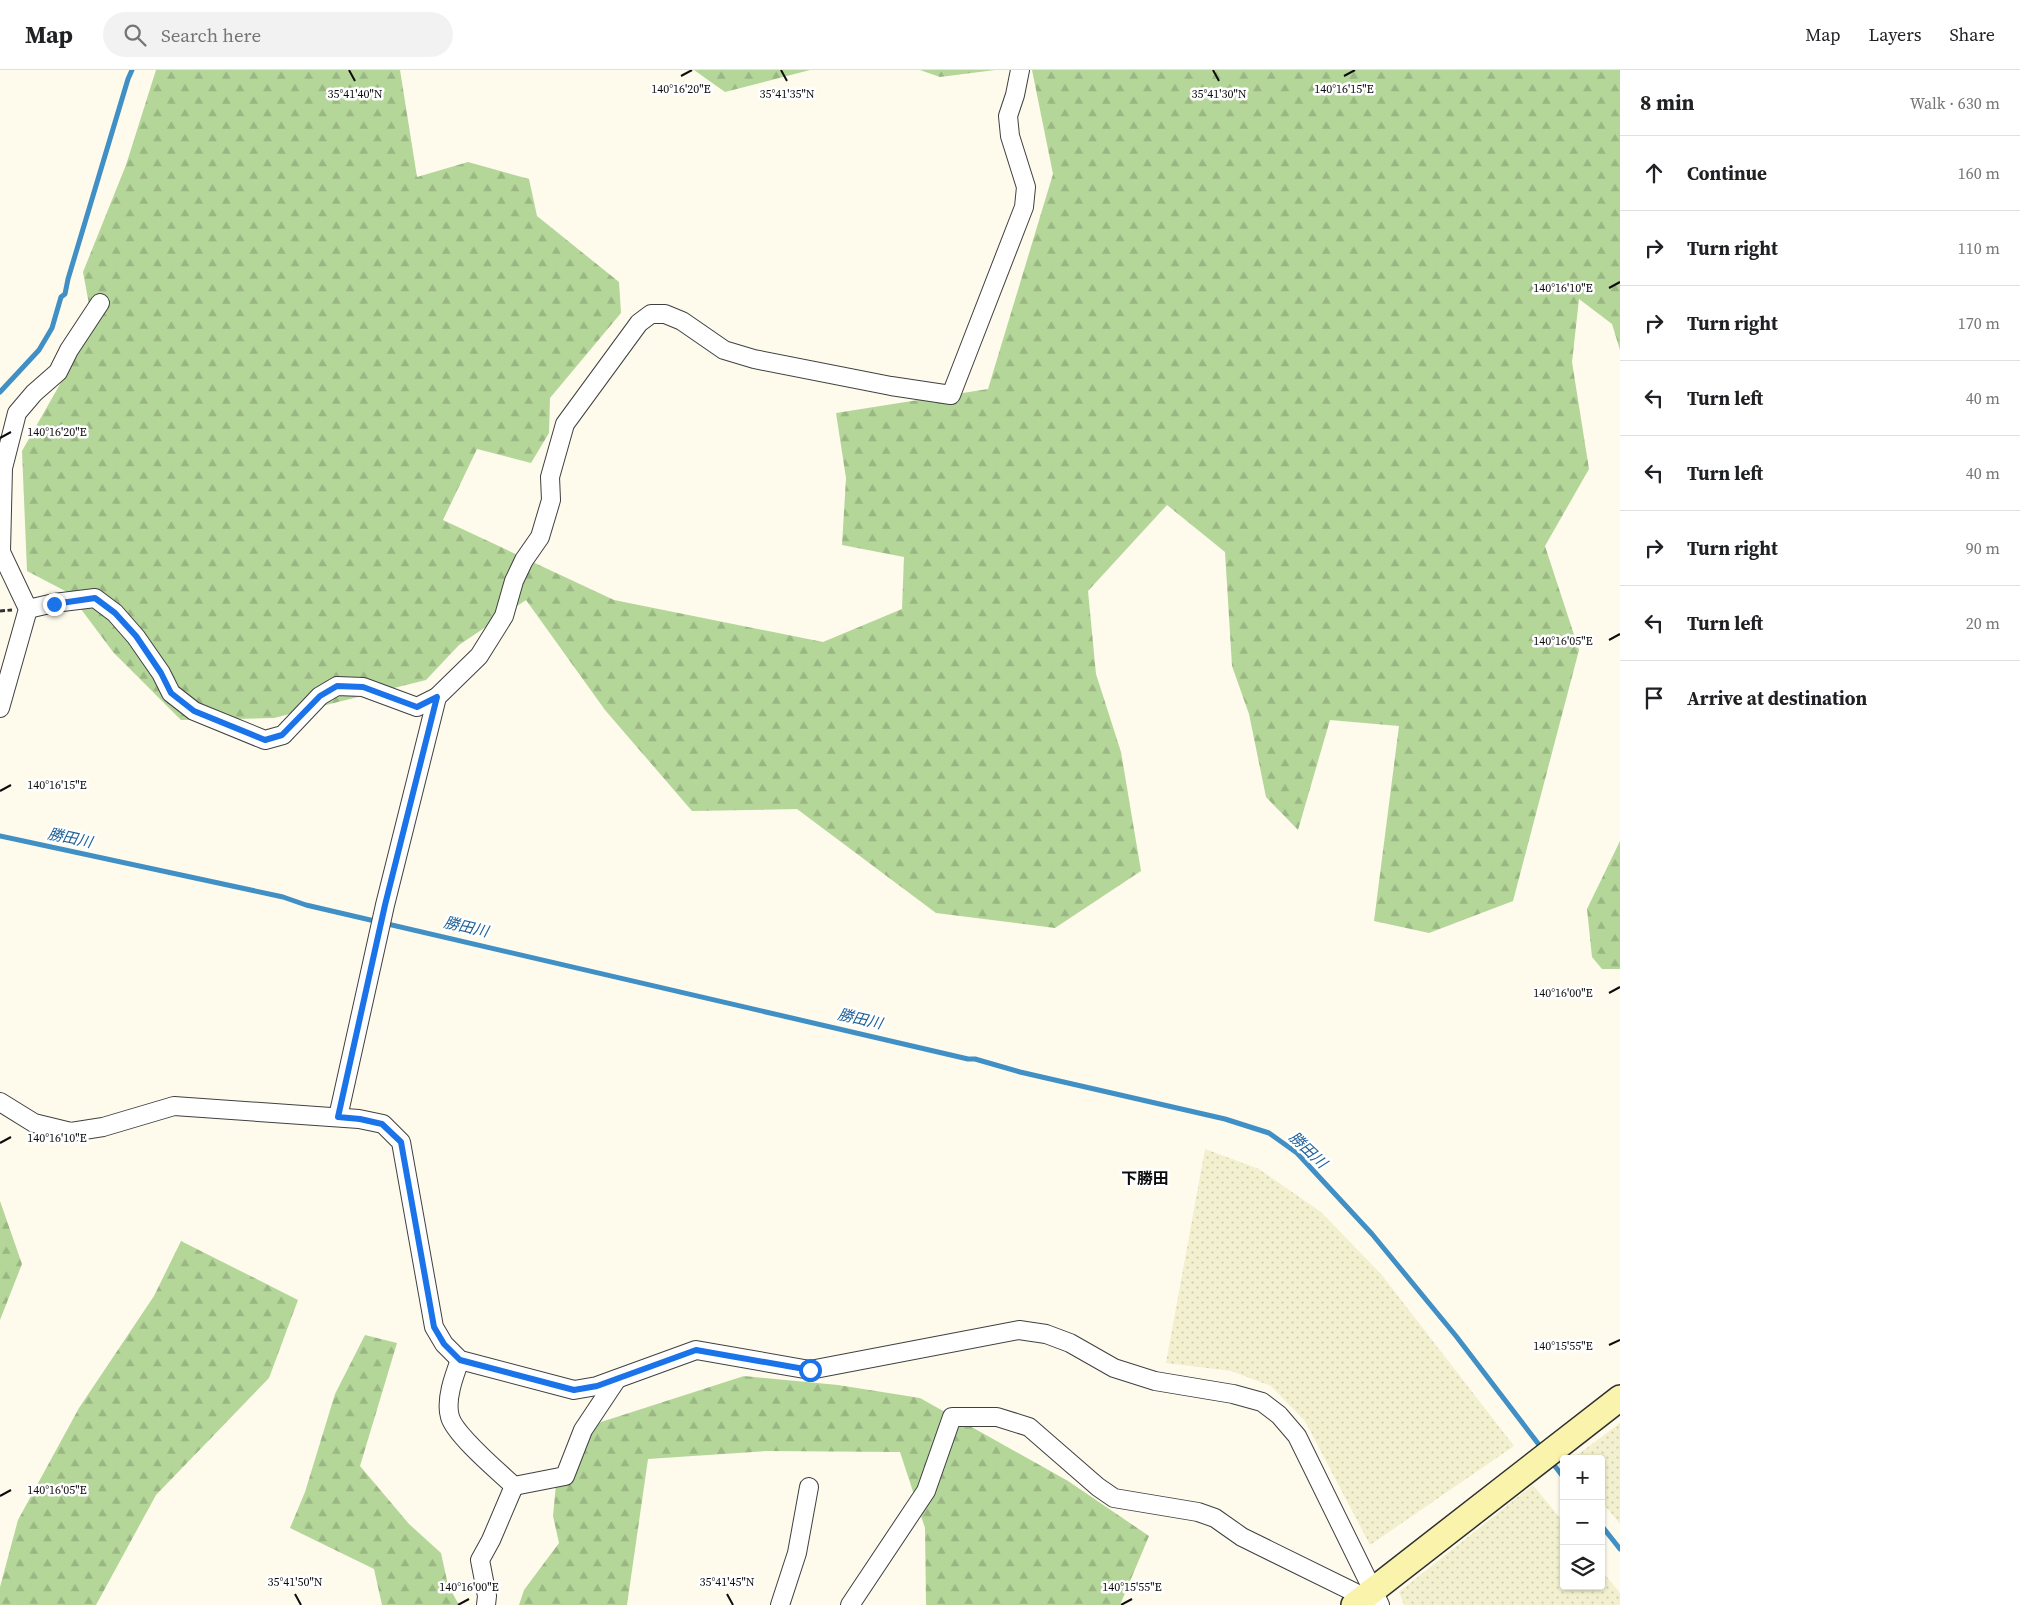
<!DOCTYPE html>
<meta charset="utf-8">
<style>
:root{--surface:#fff;--page:#f2f2f2;--text:#202124;--muted:#757577;--line:#e0e0e0}
body{margin:0;font-family:"Source Serif 4","Noto Sans JP",serif;background:var(--page);color:var(--text)}
.controls{position:absolute;right:15px;bottom:15px;display:grid;overflow:hidden;border-radius:5px;box-shadow:0 1px 4px #0004}
.controls button{width:45px;height:45px;display:grid;place-items:center;padding:0;border:0;border-bottom:1px solid var(--line);background:var(--surface);color:var(--text);font:25px sans-serif}
.stop{position:absolute;width:15px;height:15px;margin:-11px;border:4px solid #1a73e8;border-radius:50%;background:#fff}
.stop.end{background:#1a73e8;border-color:#fff;box-shadow:0 1px 5px #0008}
.list{margin:0;padding:0;list-style:none}
h2{display:flex;justify-content:space-between;align-items:center;height:65px;margin:0;padding:0 20px;font-size:21px}
h2 small{font-size:16px;font-weight:400;color:var(--muted)}
.list li{display:grid;grid-template-columns:32px 1fr auto;gap:15px;align-items:center;box-sizing:border-box;height:75px;padding:0 20px;border-top:1px solid var(--line)}
.list b{display:block;font-size:19px;white-space:nowrap}
.list em{font-size:16px;font-style:normal;color:var(--muted)}
.icon{flex:none;width:28px;height:28px;fill:none;stroke:currentColor;stroke-width:2;stroke-linecap:round;stroke-linejoin:round}
.map{position:relative;flex:none;width:1620px;height:1535px;overflow:hidden}
header{display:flex;align-items:center;gap:30px;box-sizing:border-box;height:70px;padding:0 25px;background:var(--surface);border-bottom:1px solid var(--line)}
header strong{font-size:24px}
nav{display:flex;gap:28px;margin-inline-start:auto;font-size:18px}
.search{width:350px;height:45px;background:var(--page);display:flex;align-items:center;gap:12px;box-sizing:border-box;padding:0 18px;border-radius:28px;color:var(--muted);font-size:19px}
main{display:flex}
aside{flex:1;background:var(--surface)}
.map>svg:first-child{display:block}
</style>
<header>
<strong>Map</strong>
<div class="search"><svg class="icon" aria-label="search" viewBox="0 0 24 24"><circle cx="10" cy="10" r="6"/><path d="M15 15l6 6"/></svg>Search here</div>
<nav><a>Map</a><a>Layers</a><a>Share</a></nav>
</header>
<main>
<div class="map">
<svg width="1620" height="1535" viewBox="0 0 1620 1535">
<defs>
<pattern id="farmland-dots" width="8" height="8" patternUnits="userSpaceOnUse" patternTransform="scale(1.25)"><rect width="8" height="8" fill="#f2f0cf"/><path d="M2 2h.1M6 6h.1" fill="none" stroke="#cecdb1" stroke-width="1.8" stroke-linecap="round"/></pattern>
<pattern id="forest-firs" width="22" height="20" patternUnits="userSpaceOnUse" patternTransform="scale(1.25)"><rect width="22" height="20" fill="#b4d699"/><path d="M5 1l3.5 6h-7zM16 11l3.5 6h-7z" fill="#9ab683"/></pattern>
</defs>
<rect width="100%" height="100%" fill="#fefbed"/>
<!-- farmland -->
<g fill="url(#farmland-dots)">
<polygon points="1205,1079 1259,1099 1321,1142 1381,1204 1514,1376 1370,1475 1305,1351 1271,1316 1231,1301 1166,1293"/>
<polygon points="1620,1353 1620,1454 1601,1431 1601,1389 1572,1389"/>
<polygon points="1533,1415 1564,1453 1564,1516 1601,1516 1601,1500 1620,1523 1620,1535 1404,1535 1399,1522"/>
</g>
<!-- forest -->
<g fill="url(#forest-firs)">
<polygon points="156,0 400,0 417,107 468,92 529,109 537,146 619,212 621,243 550,328 549,363 531,393 477,379 443,450 614,530 823,572 902,539 904,487 842,475 846,408 836,343 988,319 1053,104 1032,0 1620,0 1620,280 1612,254 1579,229 1572,292 1589,399 1545,476 1579,580 1513,831 1429,863 1374,851 1399,656 1330,650 1298,760 1266,727 1249,644 1232,596 1225,482 1167,435 1088,521 1096,604 1121,682 1141,801 1055,858 936,843 797,739 692,741 605,640 526,530 459,575 426,610 274,648 181,650 113,582 69,523 27,501 22,381 93,256 83,202 126,95"/>
<polygon points="694,0 810,0 725,22"/>
<polygon points="920,0 995,0 940,7"/>
<polygon points="1620,771 1620,899 1602,899 1592,887 1587,839"/>
<polygon points="0,1131 22,1194 0,1250"/>
<polygon points="181,1171 298,1230 269,1308 156,1425 96,1535 0,1535 0,1517 18,1450 79,1338 154,1226"/>
<polygon points="365,1265 397,1273 360,1396 409,1454 441,1483 448,1515 459,1535 382,1535 374,1499 290,1458 305,1422 335,1324"/>
<polygon points="744,1306 838,1315 920,1328 1068,1411 1149,1466 1120,1535 926,1535 925,1458 900,1382 766,1381 648,1389 627,1535 519,1535 524,1520 559,1473 553,1446 556,1414 573,1376 601,1352"/>
</g>
<g fill="none" stroke-linecap="round" stroke-linejoin="round">
<!-- stream -->
<g stroke="#408fc5" stroke-width="5">
<polyline points="0,322 39,280 52,258 61,227 65,224 68,209 128,9 132,0"/>
<polyline points="0,766 283,827 306,835 968,989 975,989 1020,1002 1225,1049 1269,1063 1297,1083 1372,1164 1456,1266 1543,1380"/>
<polyline points="1551,1391 1564,1408"/>
<polyline points="1601,1455 1620,1479"/>
</g>
<defs>
<g id="street">
<polyline points="28,539 54,533 95,528 115,543 136,567 161,603 171,623 194,641 265,670 283,665 320,626 337,616 363,617 417,637 437,627"/>
<polyline points="0,638 28,539 1,482 3,398 17,343 34,323 58,302 69,280 100,233"/>
<polyline points="0,1032 34,1053 71,1062 103,1057 174,1036 359,1049 383,1054 401,1072 434,1257 444,1274 460,1290 574,1320 597,1316 696,1280 810,1300 1019,1260 1046,1264 1070,1273 1114,1298 1155,1311 1233,1324 1262,1332 1279,1345 1297,1366 1380,1535"/>
<polyline points="338,1047 385,835 437,627 479,586 504,546 514,511 524,490 540,467 551,430 550,407 565,354 639,253 651,244 665,244 682,251 724,280 754,289 891,316 951,325 1024,137 1026,117 1010,66 1008,46 1015,25 1020,0"/>
<path d="M460 1290C454 1306 445 1330 450 1347 455 1365 499 1402 514 1416L565 1406 583 1360 617 1309"/>
<polyline points="486,1535 487,1526 480,1490 491,1470 514,1416"/>
<polyline points="780,1535 797,1483 809,1417"/>
<polyline points="850,1535 926,1421 952,1347 997,1347 1029,1357 1098,1417 1114,1428 1198,1442 1215,1448 1242,1467 1364,1527"/>
</g>
<polyline id="secondary" points="1354,1535 1620,1328"/>
</defs>
<!-- street casing -->
<use href="#street" stroke="#404040" stroke-width="20"/>
<!-- secondary casing -->
<use href="#secondary" stroke="#2f2f2f" stroke-width="28"/>
<!-- path -->
<polyline stroke="#2f2f2f" stroke-width="3" stroke-dasharray="5 2.5" stroke-linecap="butt" points="0,541 12,540"/>
<!-- street -->
<use href="#street" stroke="#fff" stroke-width="18"/>
<!-- secondary -->
<use href="#secondary" stroke="#faf3ac" stroke-width="25"/>
</g>
<g fill="none" stroke-linecap="round" stroke-linejoin="round">
<!-- route -->
<polyline stroke="#1a73e8" stroke-width="6" points="54,534 95,528 115,543 136,566 161,603 171,623 194,641 265,670 282,665 320,626 337,616 363,617 417,637 437,627 385,835 338,1047 360,1049 382,1054 401,1072 434,1257 444,1274 460,1290 574,1320 597,1316 696,1280 810,1300"/>
</g>
<!-- ticks -->
<path fill="none" stroke="#0d0d0d" stroke-width="2" d="M349 0 355 11M781 0 787 11M1213 0 1219 11M681 6 692 0M1344 6 1355 0M1609 218 1620 212M0 368 11 362M1609 570 1620 564M0 721 11 715M1609 923 1620 917M0 1073 11 1067M1609 1275 1620 1270M0 1426 11 1420M295 1524 301 1535M727 1524 733 1535M458 1535 469 1529M1121 1535 1132 1529"/>
<g text-anchor="middle" stroke-width="5" stroke-linejoin="round" paint-order="stroke">
<!-- water labels -->
<g font-size="15" font-style="italic" fill="#1d6097" stroke="#fff">
<text transform="translate(70 768) rotate(12)" y="5">勝田川</text>
<text transform="translate(466 857) rotate(13)" y="5">勝田川</text>
<text transform="translate(860 949) rotate(13)" y="5">勝田川</text>
<text transform="translate(1308 1080) rotate(43)" y="5">勝田川</text>
</g>
<!-- quarter labels -->
<g font-size="16" font-weight="bold" fill="#0d0d0d" stroke="#fff">
<text x="1145" y="1114">下勝田</text>
</g>
</g>
<g font-size="12" text-anchor="middle" fill="#0d0d0d" stroke="#fff" stroke-width="5" stroke-linejoin="round" paint-order="stroke">
<text x="681" y="23">140°16'20"E</text>
<text x="1344" y="23">140°16'15"E</text>
<text x="355" y="28">35°41'40"N</text>
<text x="787" y="28">35°41'35"N</text>
<text x="1219" y="28">35°41'30"N</text>
<text x="1563" y="222">140°16'10"E</text>
<text x="57" y="366">140°16'20"E</text>
<text x="1563" y="575">140°16'05"E</text>
<text x="57" y="719">140°16'15"E</text>
<text x="1563" y="927">140°16'00"E</text>
<text x="57" y="1072">140°16'10"E</text>
<text x="1563" y="1280">140°15'55"E</text>
<text x="57" y="1424">140°16'05"E</text>
<text x="295" y="1516">35°41'50"N</text>
<text x="727" y="1516">35°41'45"N</text>
<text x="469" y="1521">140°16'00"E</text>
<text x="1132" y="1521">140°15'55"E</text>
</g>
</svg>
<div class="controls">
<button>+</button>
<button>−</button>
<button><svg class="icon" aria-label="layers" viewBox="0 0 24 24"><path d="M12 4l9 5-9 5-9-5zM3 14l9 5 9-5"/></svg></button>
</div>
<div class="stop" style="left:810px;top:1300px"></div>
<div class="stop end" style="left:54px;top:534px"></div>
</div>
<aside>
<h2>8 min<small>Walk · 630 m</small></h2>
<ul class="list">
<li><svg class="icon" aria-label="ahead" viewBox="0 0 24 24"><path d="M12 20V5M6 11l6-6 6 6"/></svg><div><b>Continue</b></div><em>160 m</em></li>
<li><svg class="icon" aria-label="right" viewBox="0 0 24 24"><path d="M7 20v-9h11M14 6l5 5-5 5"/></svg><div><b>Turn right</b></div><em>110 m</em></li>
<li><svg class="icon" aria-label="right" viewBox="0 0 24 24"><path d="M7 20v-9h11M14 6l5 5-5 5"/></svg><div><b>Turn right</b></div><em>170 m</em></li>
<li><svg class="icon" aria-label="left" viewBox="0 0 24 24"><path d="M17 20v-9H6M10 6l-5 5 5 5"/></svg><div><b>Turn left</b></div><em>40 m</em></li>
<li><svg class="icon" aria-label="left" viewBox="0 0 24 24"><path d="M17 20v-9H6M10 6l-5 5 5 5"/></svg><div><b>Turn left</b></div><em>40 m</em></li>
<li><svg class="icon" aria-label="right" viewBox="0 0 24 24"><path d="M7 20v-9h11M14 6l5 5-5 5"/></svg><div><b>Turn right</b></div><em>90 m</em></li>
<li><svg class="icon" aria-label="left" viewBox="0 0 24 24"><path d="M17 20v-9H6M10 6l-5 5 5 5"/></svg><div><b>Turn left</b></div><em>20 m</em></li>
<li><svg class="icon" aria-label="arrive" viewBox="0 0 24 24"><path d="M6 21V4h12l-3 4 3 4H6"/></svg><div><b>Arrive at destination</b></div></li>
</ul>
</aside>
</main>
